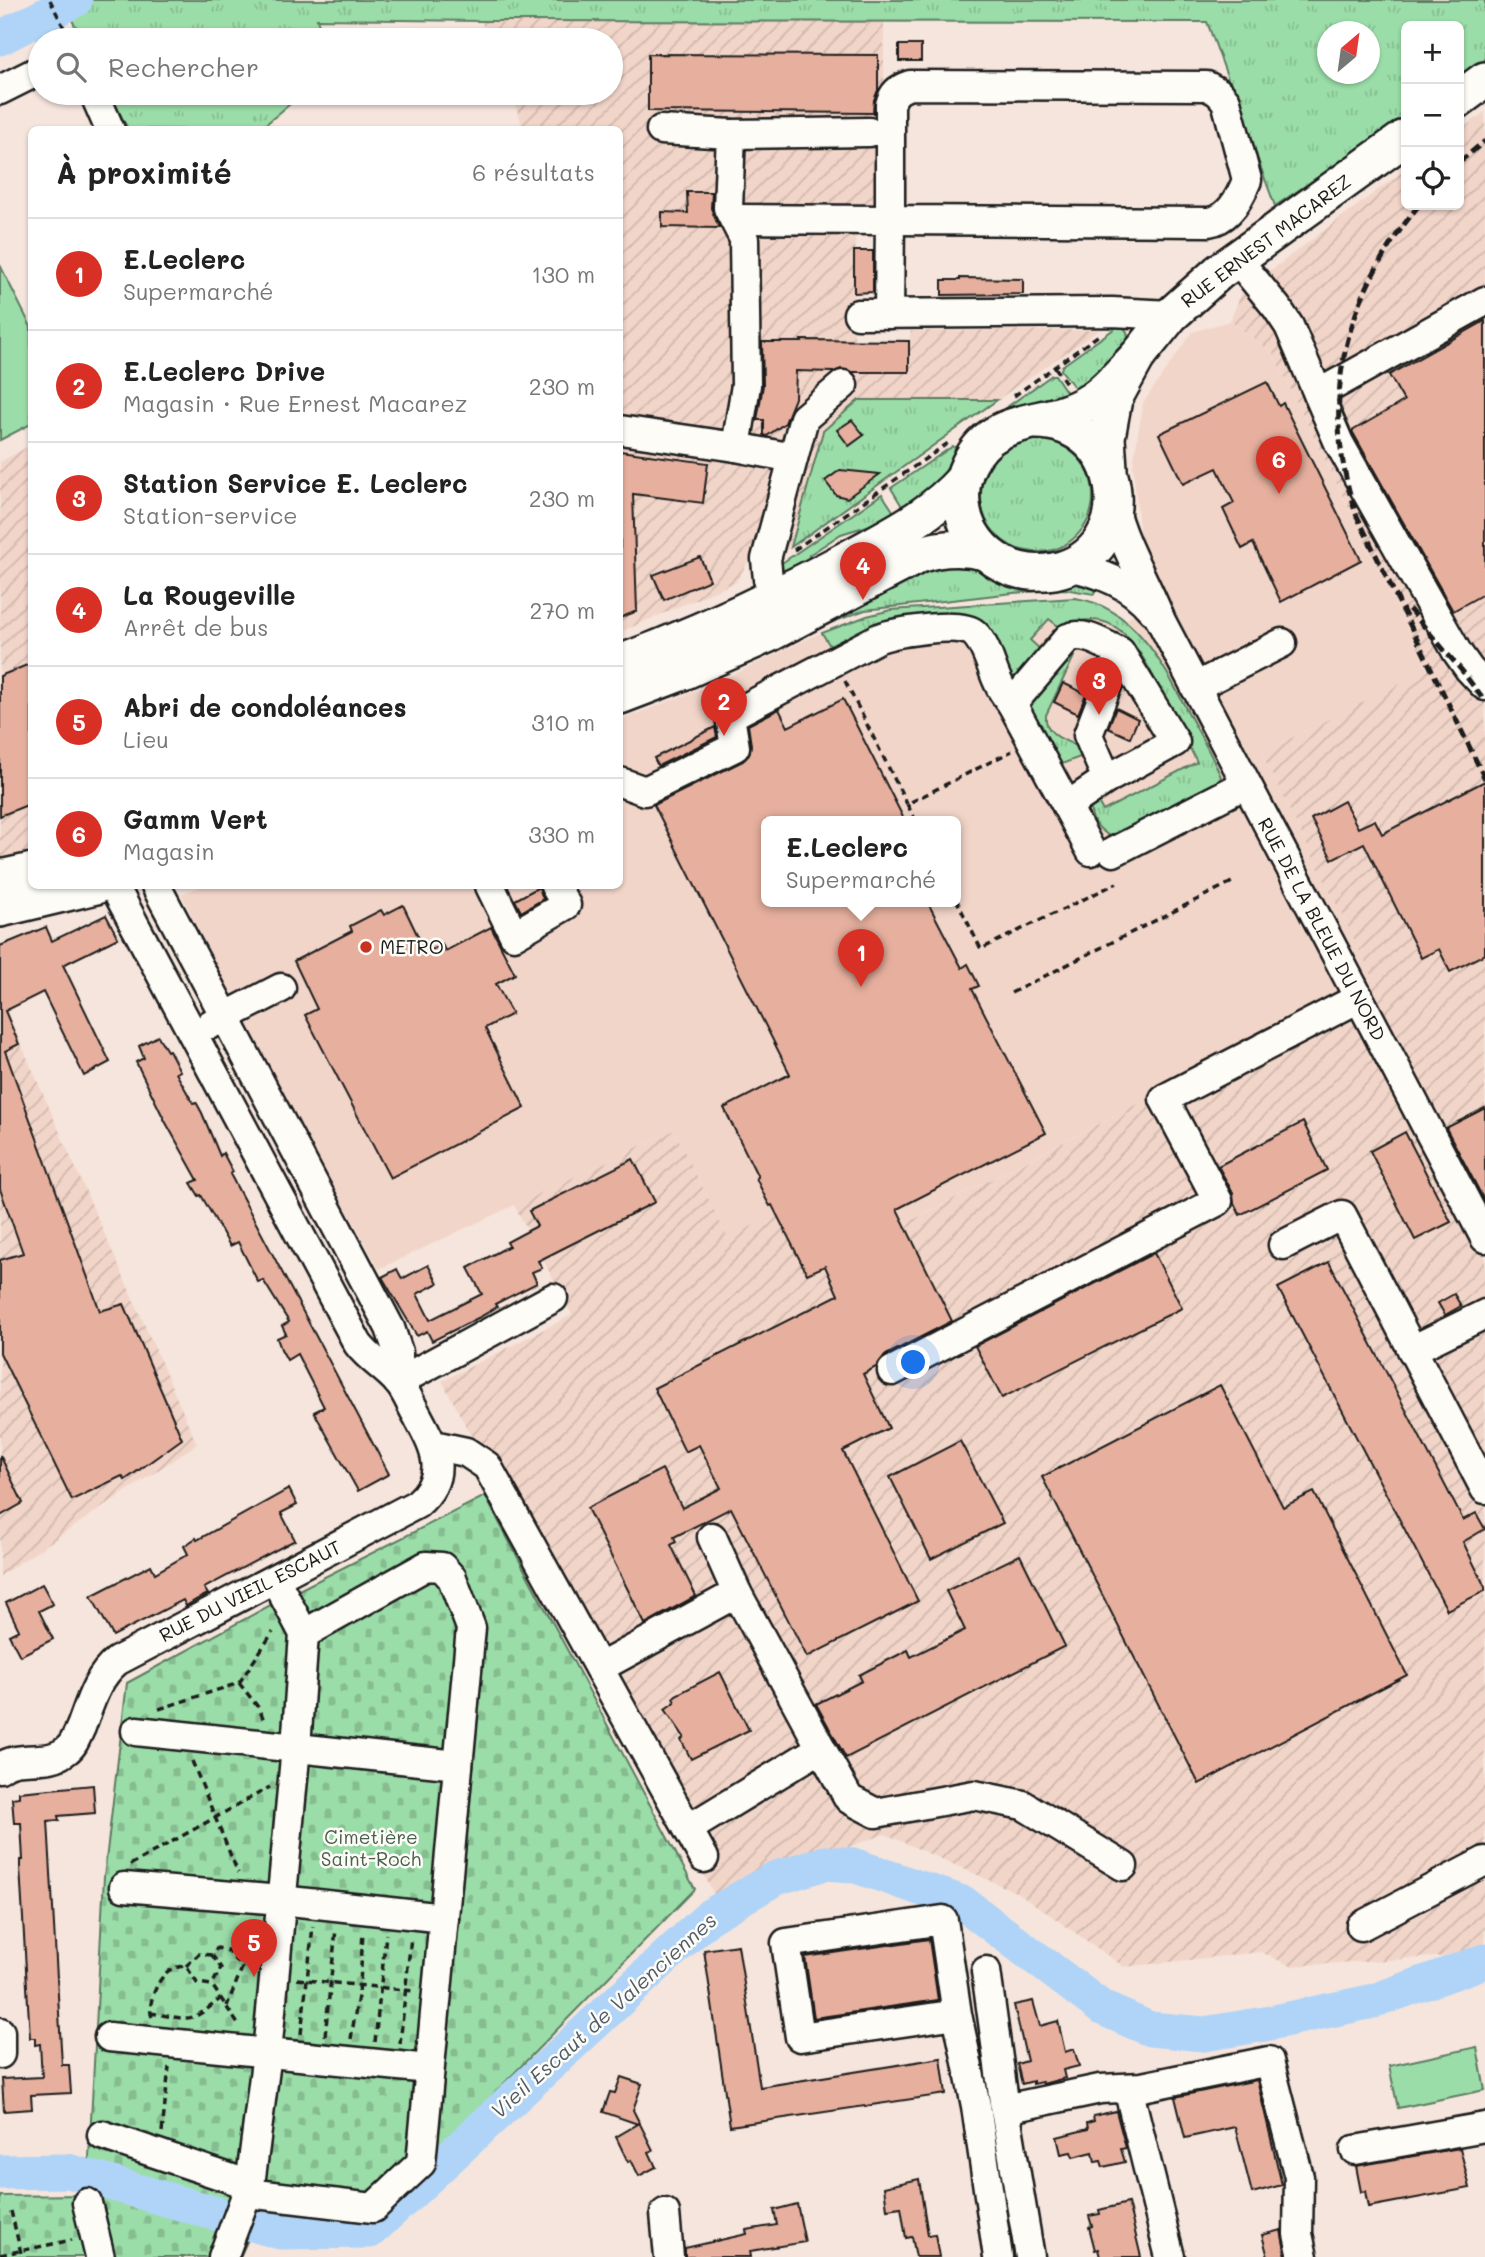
<!DOCTYPE html>
<html lang="fr">
<meta charset="utf-8">
<style>
:root{--surface:#fff;--page:#f2f2f2;--text:#222;--muted:#767676;--line:#e0e0e0;--accent:#d93025}
body{margin:0;font-family:Mali,sans-serif;background:var(--page);color:var(--text)}
.controls{position:absolute;right:21px;top:21px;display:grid;overflow:hidden;border-radius:10px;box-shadow:0 2px 5px #0004}
.controls button{width:63px;height:63px;display:grid;place-items:center;padding:0;border:0;border-bottom:2px solid var(--line);background:var(--surface);color:var(--text);font:35px sans-serif}
.compass{position:absolute;left:1317px;top:21px;width:63px;height:63px;border-radius:50%;background:var(--surface);box-shadow:0 2px 5px #0004;rotate:29deg}
.you{position:absolute;left:914px;top:1363px;width:24px;height:24px;margin:-18px;border:5px solid #fff;border-radius:50%;background:#1a73e8;box-shadow:0 0 0 10px #1a73e833}
.badge{display:grid;place-items:center;width:46px;height:46px;border-radius:50%;background:var(--accent);color:#fff;font-size:23px;font-weight:700}
.pin{position:absolute;translate:-50% -58px;filter:drop-shadow(0 2px 4px #0008)}
.pin::after{content:'';position:absolute;top:37px;width:24px;height:21px;background:inherit;clip-path:polygon(0 0,100% 0,50% 100%)}
.popup{position:absolute;left:761px;top:816px;width:200px;height:91px;box-sizing:border-box;display:grid;place-content:center;border-radius:10px;background:var(--surface);filter:drop-shadow(0 2px 5px #0005);font-size:23px;white-space:nowrap;color:var(--muted)}
.popup b{font-size:26px;color:var(--text)}
.popup::after{content:'';position:absolute;left:50%;top:100%;margin-left:-14px;border:14px solid transparent;border-top-color:var(--surface)}
.list{margin:0;padding:0;list-style:none}
h2{display:flex;justify-content:space-between;align-items:center;height:91px;margin:0;padding:0 28px;font-size:30px}
h2 small{font-size:23px;font-weight:400;color:var(--muted)}
.list li{display:grid;grid-template-columns:46px 1fr auto;gap:21px;align-items:center;box-sizing:border-box;height:112px;padding:0 28px;border-top:2px solid var(--line)}
.list b{display:block;font-size:26px;white-space:nowrap}
.list p{margin:0;font-size:23px;white-space:nowrap;color:var(--muted)}
.list em{font-size:23px;font-style:normal;color:var(--muted)}
.icon{flex:none;width:38px;height:38px;fill:none;stroke:currentColor;stroke-width:2;stroke-linecap:round;stroke-linejoin:round}
.map{position:relative;flex:none;width:1485px;height:2257px;overflow:hidden}
.search{position:absolute;background:var(--surface);box-shadow:0 2px 5px #0004;left:28px;top:28px;width:595px;height:77px;display:flex;align-items:center;gap:18px;box-sizing:border-box;padding:0 24px;border-radius:38px;color:var(--muted);font-size:26px}
.panel{position:absolute;background:var(--surface);box-shadow:0 2px 5px #0004;left:28px;top:126px;width:595px;height:763px;border-radius:10px}
.map>svg:first-child{display:block}
</style>
<div class="map">
<svg width="1485" height="2257" viewBox="0 0 1485 2257">
<defs>
<pattern id="industrial-furrows" width="10" height="10" patternUnits="userSpaceOnUse" patternTransform="scale(1.75)"><rect width="10" height="10" fill="#f2d5c9"/><path d="M-1 1l2-2M0 10L10 0M9 11l2-2" fill="none" stroke="#cfb6ac"/></pattern>
<pattern id="grass-tufts" width="24" height="20" patternUnits="userSpaceOnUse" patternTransform="scale(1.75)"><rect width="24" height="20" fill="#9bdda8"/><path d="M3 7l-1-3M5 7V3M7 7l1-3M15 17l-1-3M17 17v-4M19 17l1-3" fill="none" stroke="#85bd90"/></pattern>
<pattern id="cemetery-stones" width="16" height="16" patternUnits="userSpaceOnUse" patternTransform="scale(1.75)"><rect width="16" height="16" fill="#9bdda8"/><path d="M2 7V4a2 2 0 0 1 4 0v3zM10 15v-3a2 2 0 0 1 4 0v3z" fill="#85bd90"/></pattern>
</defs>
<rect width="100%" height="100%" fill="#f6e5dc"/>
<filter id="ink" filterUnits="userSpaceOnUse"><feTurbulence type="fractalNoise" baseFrequency=".0143" numOctaves="2"/><feDisplacementMap in="SourceGraphic" scale="14" xChannelSelector="R" yChannelSelector="G"/><feConvolveMatrix kernelMatrix="1 2 1 2 8 2 1 2 1" color-interpolation-filters="sRGB"/></filter>
<g filter="url(#ink)">
<!-- built -->
<path fill="#f2d5c9" fill-rule="evenodd" d="M1230 321 1272 352 1428 671 1261 753 1376 981 807 1274 728 1239 674 1130 379 1269 233 1000 181 894 202 886H620V720L716 683 811 637 867 616 891 610 1075 598 1093 601 1121 624 1163 589 1141 549 1133 465 1143 403 1192 332ZM766 821H956V901H766Z"/>
<!-- industrial -->
<g fill="url(#industrial-furrows)">
<polygon points="481,21 884,22 884,195 880,204 872,209 856,210 854,340 909,341 911,331 1099,330 997,400 858,400 823,431 791,547 779,555 759,543 736,582 620,632 620,130 524,129 510,93 611,93 611,40 489,40"/>
<polygon points="1485,112 1485,1947 1468,1955 1291,1966 1261,1952 1124,1967 1020,1894 885,1834 715,1896 442,1381 572,1315 514,1205 674,1130 728,1238 777,1214 808,1274 1375,981 1261,753 1428,670 1272,352 1230,321 1242,292 1406,169 1406,205 1459,205 1459,131"/>
<polygon points="31,445 31,850 0,859 0,462"/>
<polygon points="0,996 197,1444 0,1576"/>
</g>
<!-- grass -->
<g fill="url(#grass-tufts)" stroke="#5c7c62" stroke-width="2" fill-rule="evenodd">
<path d="M62 0H1485V60L1459 79V26H1406V118L1275 206 1207 22 481 21 317 19 323 40H82ZM1328 32H1370V74H1328Z"/>
<polygon points="109,93 303,93 259,130 128,129"/>
<polygon points="1121,324 1127,332 1130,348 1082,397 1061,370 1062,366"/>
<polygon points="1052,375 1055,375 1073,402 972,439 966,436"/>
<polygon points="859,400 997,400 791,547 823,431"/>
<circle cx="1037" cy="496" r="56"/>
<polygon points="953,446 961,453 958,463 906,513 891,488"/>
<polygon points="882,494 897,517 841,534 809,555 808,562 782,574 778,570 779,565"/>
<polygon points="933,560 1100,582 1094,594 1064,589 1013,593 865,610 822,626"/>
<path d="M1075 598C1137 607 1165 668 1191 718 1201 737 1213 757 1221 777L1217 784 1112 838C1093 825 1091 821 1089 798L1094 795 1103 811 1197 762C1186 740 1174 717 1163 695 1141 653 1117 598 1062 629L1049 619 1030 640 1043 652 1014 685 985 632 835 654 822 633 867 616 891 610Z"/>
<path d="M1078 648 1046 715C1043 736 1070 742 1086 750L1088 754 1054 767 1028 713 1034 696 1069 650Z"/>
</g>
<!-- cemetery -->
<polygon fill="url(#cemetery-stones)" stroke="#5c7c62" stroke-width="2" points="485,1496 695,1889 367,2223 260,2213 240,2257 0,2257 0,2196 87,2195 104,1877 127,1683 289,1595"/>
<!-- park -->
<g fill="#9bdda8" stroke="#5c7c62" stroke-width="2">
<polygon points="0,265 31,327 31,424 0,440"/>
<polygon points="1477,2047 1485,2090 1398,2108 1389,2066"/>
</g>
<g fill="none" stroke-linecap="round" stroke-linejoin="round">
<!-- river -->
<g stroke="#afd4f8" stroke-width="35">
<polyline points="0,38 75,0"/>
<polyline points="0,2172 68,2171 280,2232 370,2231 710,1916 776,1878 825,1863 853,1865 963,1903 1102,2008 1150,2029 1204,2034 1265,2024 1374,2001 1485,1961"/>
</g>
</g>
<!-- building -->
<g fill="#e7b09e" stroke="#1c1c1c" stroke-width="2">
<rect x="899" y="45" width="22" height="16"/>
<polygon points="648,54 878,55 878,90 874,100 873,113 648,111"/>
<polygon points="687,192 712,192 711,208 719,228 662,227 662,212 688,213"/>
<polygon points="854,251 873,251 873,292 854,293"/>
<polygon points="960,278 1023,279 1023,294 942,295 942,280 960,280"/>
<polygon points="1485,321 1485,593 1453,611 1352,431 1404,401 1389,375"/>
<polygon points="801,340 909,341 909,372 852,372 841,369 834,372 796,371 795,398 785,423 767,436 764,435 764,420 757,420 763,385 762,342 802,342"/>
<polygon points="1267,382 1279,406 1283,403 1361,560 1281,602 1253,543 1242,549 1223,509 1234,503 1217,468 1183,484 1159,434"/>
<polygon points="852,420 864,435 849,446 837,430"/>
<polygon points="620,451 708,463 703,503 633,494 637,611 620,618"/>
<polygon points="840,470 880,474 847,498 836,495 825,481"/>
<polygon points="700,557 710,580 664,600 653,575"/>
<polygon points="32,663 32,803 0,816 0,676"/>
<polygon points="1063,683 1086,694 1078,714 1054,702"/>
<polygon points="843,699 905,821 766,821 766,901 927,901 962,968 968,964 979,986 972,989 1046,1133 897,1209 952,1321 884,1356 876,1367 863,1374 889,1428 843,1451 918,1601 807,1657 731,1508 674,1537 676,1542 671,1545 696,1596 645,1624 587,1508 662,1469 682,1508 721,1488 699,1445 685,1452 654,1388 838,1295 825,1266 807,1274 772,1205 770,1206 766,1199 756,1178 758,1177 724,1108 790,1074 654,805 743,761 749,755 751,745 748,725 779,709 788,727"/>
<polygon points="1116,708 1138,719 1130,738 1108,728"/>
<polygon points="715,727 717,737 658,766 654,758"/>
<polygon points="1485,781 1485,954 1450,972 1439,949 1421,958 1364,843 1332,859 1311,819 1344,801 1358,828 1375,820 1382,834"/>
<polygon points="539,887 543,899 521,912 515,900"/>
<polygon points="403,905 426,953 442,944 445,951 491,927 515,974 496,984 512,1014 485,1028 525,1108 390,1178 305,1015 317,1009 294,961 352,931 350,926 381,910 384,915"/>
<polygon points="106,915 118,938 63,965 110,1062 84,1076 43,992 5,1011 19,1044 5,1051 100,1311 124,1304 182,1439 125,1480 122,1476 72,1500 0,1353 0,1260 23,1253 0,1189 0,946 46,927 52,941"/>
<polygon points="158,1036 167,1051 169,1050 180,1071 176,1073 193,1103 196,1102 202,1113 220,1156 223,1153 233,1172 230,1174 389,1474 358,1491 314,1412 324,1407 297,1354 287,1360 281,1349 277,1338 286,1334 282,1326 289,1322 263,1280 258,1282 238,1242 230,1246 201,1195 199,1196 191,1183 198,1180 165,1121 136,1062 144,1058 139,1046"/>
<polygon points="1485,1108 1485,1202 1446,1128"/>
<polygon points="1303,1122 1327,1170 1240,1215 1234,1203 1233,1193 1218,1166"/>
<polygon points="1405,1132 1451,1222 1415,1240 1370,1151"/>
<polygon points="633,1159 655,1202 538,1261 542,1268 532,1272 537,1283 495,1304 497,1307 480,1317 432,1341 427,1331 417,1336 382,1277 397,1269 402,1279 428,1265 438,1283 417,1294 430,1320 482,1294 468,1268 509,1246 507,1242 537,1226 529,1211"/>
<polygon points="1154,1253 1182,1308 1002,1398 975,1346"/>
<polygon points="1329,1262 1463,1520 1476,1513 1485,1529 1463,1542 1485,1587 1485,1591 1447,1610 1278,1288"/>
<polygon points="1454,1294 1461,1306 1445,1315 1438,1303"/>
<polygon points="1220,1385 1283,1507 1314,1492 1407,1675 1199,1784 1042,1477"/>
<polygon points="960,1441 1003,1523 931,1559 890,1477"/>
<polygon points="0,1455 23,1503 0,1516"/>
<polygon points="289,1489 297,1505 281,1513 295,1540 204,1588 208,1594 196,1600 186,1606 183,1600 113,1636 91,1596 151,1565 155,1573 188,1554 184,1546 196,1538 197,1540"/>
<polygon points="1020,1555 1065,1646 846,1758 816,1704 862,1681 859,1675 908,1650 911,1657 965,1630 946,1591"/>
<polygon points="42,1584 53,1604 39,1611 53,1639 20,1656 9,1635 19,1630 6,1603"/>
<polygon points="720,1672 749,1730 691,1759 681,1740 684,1737 665,1709 675,1702 673,1698 676,1695"/>
<polygon points="93,1785 95,1813 58,1816 59,1820 48,1821 62,2065 69,2065 71,2093 31,2095 32,2109 4,2111 2,2079 42,2077 40,2044 35,2045 35,2038 30,2038 20,1867 20,1860 23,1860 21,1823 14,1823 12,1798 19,1797 19,1792"/>
<polygon points="929,1939 938,2000 814,2018 805,1957"/>
<polygon points="738,1945 760,2087 941,2058 946,2094 730,2126 704,1950"/>
<polygon points="1033,2001 1040,2026 1058,2021 1065,2052 1074,2049 1079,2066 1063,2070 1065,2078 1043,2084 1042,2082 1033,2084 1033,2081 1022,2084 1017,2064 1027,2061 1014,2005"/>
<polygon points="621,2077 642,2084 633,2110 653,2150 649,2152 656,2167 639,2176 631,2160 628,2162 616,2137 638,2124 603,2112 610,2092 615,2093"/>
<polygon points="1257,2080 1282,2185 1252,2193 1235,2127 1185,2138 1175,2097"/>
<polygon points="1116,2111 1126,2148 1121,2149 1125,2162 1103,2167 1101,2161 1095,2162 1093,2152 1073,2157 1071,2152 1061,2154 1057,2137 1088,2129 1087,2123 1094,2121 1093,2116"/>
<polygon points="1460,2148 1470,2188 1368,2207 1365,2191 1361,2192 1356,2166"/>
<polygon points="919,2179 928,2235 935,2234 939,2257 916,2257 912,2237 906,2238 901,2207 887,2209 884,2187"/>
<polygon points="1128,2203 1141,2257 1100,2257 1098,2249 1095,2250 1089,2227 1092,2226 1089,2216 1100,2214 1099,2210"/>
<polygon points="797,2204 805,2242 750,2251 751,2257 685,2257 685,2248 747,2234 746,2230 777,2225 774,2210"/>
<polygon points="1281,2230 1286,2256 1268,2257 1262,2235"/>
</g>
<g fill="none" stroke-linecap="round" stroke-linejoin="round">
<defs>
<g id="minor">
<path d="M910 85 1207 86 1218 92 1226 101 1247 180C1240 198 1229 219 1209 222L890 220V105C893 93 898 89 910 85Z"/>
<polyline points="0,90 40,70"/>
<polyline points="94,93 110,130"/>
<polyline points="661,130 731,134 728,208 744,239 746,385 736,447"/>
<polyline points="731,134 869,132"/>
<polyline points="734,219 890,220 889,314"/>
<polyline points="1237,259 1277,308 1289,326 1339,443 1457,652 1469,669 1485,686"/>
<polyline points="858,314 1112,312 1171,315"/>
<polyline points="1318,394 1485,301"/>
<polyline points="620,430 736,447 793,458"/>
<path d="M1113 506C1123 547 1146 582 1161 621L1485 1238"/>
<path d="M1068 566C1101 573 1130 583 1152 610"/>
<polyline points="775,596 768,579 766,559 804,418 843,385"/>
<polyline points="1195,687 1282,643"/>
<path d="M1012 704 1068 638C1085 631 1104 645 1120 652L1088 735 1107 779 1067 806"/>
<polyline points="1107,779 1175,742 1120,652"/>
<path d="M620 782 645 791 735 747 730 716 879 638C896 632 961 621 974 633 988 646 991 670 1000 686 1003 693 1008 698 1012 704L1091 851"/>
<polyline points="1113,852 1246,784"/>
<polyline points="156,886 390,1328 398,1352 398,1382"/>
<polyline points="490,886 514,935 566,905 555,886"/>
<polyline points="211,1024 281,988"/>
<polyline points="1283,1245 1342,1215 1485,1489"/>
<polyline points="1412,1350 1485,1314"/>
<polyline points="892,1371 1218,1201 1164,1099 1359,998"/>
<polyline points="398,1382 553,1298"/>
<polyline points="433,1445 466,1452 487,1466 704,1858"/>
<polyline points="599,1668 737,1593 712,1537"/>
<polyline points="136,1731 458,1765"/>
<polyline points="821,1748 849,1799 876,1813 974,1795 1023,1805 1123,1866"/>
<path d="M0 1768C19 1752 48 1767 67 1750 74 1745 77 1735 81 1727 90 1703 97 1677 117 1661L417 1504C451 1475 434 1447 417 1415 411 1405 406 1391 398 1382 386 1368 369 1359 358 1344L114 886"/>
<polyline points="688,1829 821,1748 737,1593"/>
<polyline points="124,1887 281,1900 444,1918"/>
<polyline points="1361,1926 1485,1861"/>
<polyline points="986,1971 1005,2109 1030,2257"/>
<polyline points="957,2014 800,2037 786,1943 943,1920 957,2014 976,2106 998,2257"/>
<polyline points="0,2032 0,2054"/>
<polyline points="109,2037 429,2069"/>
<polyline points="1128,2088 1170,2257"/>
<polyline points="1005,2109 1100,2089 1142,2087 1269,2061 1299,2177 1298,2234 1303,2257"/>
<polyline points="102,2135 250,2185"/>
<polyline points="1355,2150 1485,2127"/>
<polyline points="248,2193 373,2208 421,2163 471,1628 452,1578 442,1567 426,1566 304,1634"/>
<polyline points="87,2203 100,2257"/>
<polyline points="665,2213 669,2257"/>
<polyline points="223,2257 250,2185 267,2053 296,1747 304,1634 275,1579"/>
</g>
<g id="major">
<polyline points="1459,99 1485,80"/>
<path d="M1032 421C1126 417 1145 552 1054 571 1037 574 1018 572 1003 564 982 553 967 533 963 511 960 495 962 478 969 464 994 412 1046 428 1087 403 1106 392 1121 373 1137 357"/>
<polyline points="1109,469 1107,437 1114,399 1137,357 1171,315 1219,272 1406,137"/>
<path d="M620 663C698 634 775 598 849 558 890 535 931 516 963 480"/>
<path d="M620 696 683 672 767 635 919 555C941 547 963 547 985 552"/>
<polyline points="0,878 32,871"/>
<polyline points="0,909 96,886"/>
</g>
</defs>
<!-- minor casing -->
<use href="#minor" stroke="#1c1c1c" stroke-width="33"/>
<!-- major casing -->
<use href="#major" stroke="#1c1c1c" stroke-width="40"/>
<!-- path -->
<g stroke="#1c1c1c" stroke-width="3.5" stroke-dasharray="7 5" stroke-linecap="butt">
<polyline points="50,0 70,40"/>
<polyline points="1055,367 1066,383"/>
<polyline points="1014,396 1099,335"/>
<polyline points="794,550 951,441"/>
<polyline points="845,681 907,804"/>
<polyline points="916,821 907,804 1012,751"/>
<polyline points="956,899 981,949 1117,883"/>
<polyline points="1011,993 1236,880"/>
<polyline points="239,1683 258,1707 265,1722"/>
<polyline points="159,1709 239,1683 273,1632"/>
<polyline points="192,1761 238,1873"/>
<polyline points="130,1865 270,1787"/>
<polyline points="212,1955 221,1968 212,1985"/>
<polyline points="186,1966 199,1954 212,1955 217,1948 227,1950 242,1968 227,2006"/>
<polyline points="297,1979 414,1991"/>
<path d="M150 2013C190 2019 189 2025 221 1998"/>
<path d="M152 2017C147 2005 156 1984 165 1974 170 1968 178 1967 186 1966L197 1983 212 1985 240 2027"/>
<polyline points="301,2034 313,1926"/>
<polyline points="325,2036 336,1929"/>
<polyline points="351,2039 360,1984 363,1932"/>
<polyline points="375,2042 386,1934"/>
<polyline points="400,2044 411,1937"/>
<polyline points="162,2132 169,2067"/>
<polyline points="11,2211 22,2257"/>
<polyline points="0,2255 72,2240"/>
</g>
<!-- minor -->
<use href="#minor" stroke="#fdfcf7" stroke-width="28"/>
<!-- major -->
<use href="#major" stroke="#fdfcf7" stroke-width="35"/>
<!-- rail -->
<g stroke="#1c1c1c" stroke-width="5" stroke-dasharray="10 5" stroke-linecap="butt">
<polyline points="1459,162 1485,141"/>
<path d="M1419 205C1344 298 1318 399 1356 514L1485 779"/>
<polyline points="1409,609 1463,672 1485,702"/>
</g>
</g>
</g>
<!-- markers -->
<circle fill="#c8321e" stroke="#fdfcf7" stroke-width="2.5" cx="366" cy="947" r="7"/>
<g text-anchor="middle" stroke-width="5" stroke-linejoin="round" paint-order="stroke">
<!-- street labels -->
<g font-size="19" fill="#1c1c1c" stroke="#fdfcf7">
<text transform="translate(1266 241) rotate(-37)" y="7">RUE ERNEST MACAREZ</text>
<text transform="translate(1322 929) rotate(62)" y="7">RUE DE LA BLEUE DU NORD</text>
<text transform="translate(250 1591) rotate(-27)" y="7">RUE DU VIEIL ESCAUT</text>
</g>
<!-- poi labels -->
<g font-size="19" fill="#1c1c1c" stroke="#fdfcf7" text-anchor="start">
<text x="380" y="954">METRO</text>
</g>
<!-- park labels -->
<g font-size="19" fill="#48604d" stroke="#fdfcf7">
<text x="371" y="1844">Cimetière<tspan x="371" dy="22">Saint-Roch</tspan></text>
</g>
<!-- water labels -->
<g font-size="21" font-style="italic" fill="#4f5c69" stroke="#fdfcf7">
<text transform="translate(604 2016) rotate(-42)" y="7">Vieil Escaut de Valenciennes</text>
</g>
</g>
</svg>
<div class="controls">
<button>+</button>
<button>−</button>
<button><svg class="icon" aria-label="locate" viewBox="0 0 24 24"><circle cx="12" cy="12" r="6"/><path d="M12 2v4M12 18v4M2 12h4M18 12h4"/></svg></button>
</div>
<svg class="compass" viewBox="-18 -18 36 36"><path d="M0-13l5 13h-10z" fill="#e53935"/><path d="M0 13l5-13h-10z" fill="#767676"/></svg>
<div class="you"></div>
<div class="pin badge" style="left:861px;top:987px">1</div>
<div class="popup"><b>E.Leclerc</b>Supermarché</div>
<div class="pin badge" style="left:724px;top:736px">2</div>
<div class="pin badge" style="left:1099px;top:715px">3</div>
<div class="pin badge" style="left:863px;top:600px">4</div>
<div class="pin badge" style="left:254px;top:1977px">5</div>
<div class="pin badge" style="left:1279px;top:494px">6</div>
<div class="search"><svg class="icon" aria-label="search" viewBox="0 0 24 24"><circle cx="10" cy="10" r="6"/><path d="M15 15l6 6"/></svg>Rechercher</div>
<section class="panel">
<h2>À proximité<small>6 résultats</small></h2>
<ul class="list">
<li><span class="badge">1</span><div><b>E.Leclerc</b><p>Supermarché</p></div><em>130 m</em></li>
<li><span class="badge">2</span><div><b>E.Leclerc Drive</b><p>Magasin · Rue Ernest Macarez</p></div><em>230 m</em></li>
<li><span class="badge">3</span><div><b>Station Service E. Leclerc</b><p>Station-service</p></div><em>230 m</em></li>
<li><span class="badge">4</span><div><b>La Rougeville</b><p>Arrêt de bus</p></div><em>270 m</em></li>
<li><span class="badge">5</span><div><b>Abri de condoléances</b><p>Lieu</p></div><em>310 m</em></li>
<li><span class="badge">6</span><div><b>Gamm Vert</b><p>Magasin</p></div><em>330 m</em></li>
</ul>
</section>
</div>
